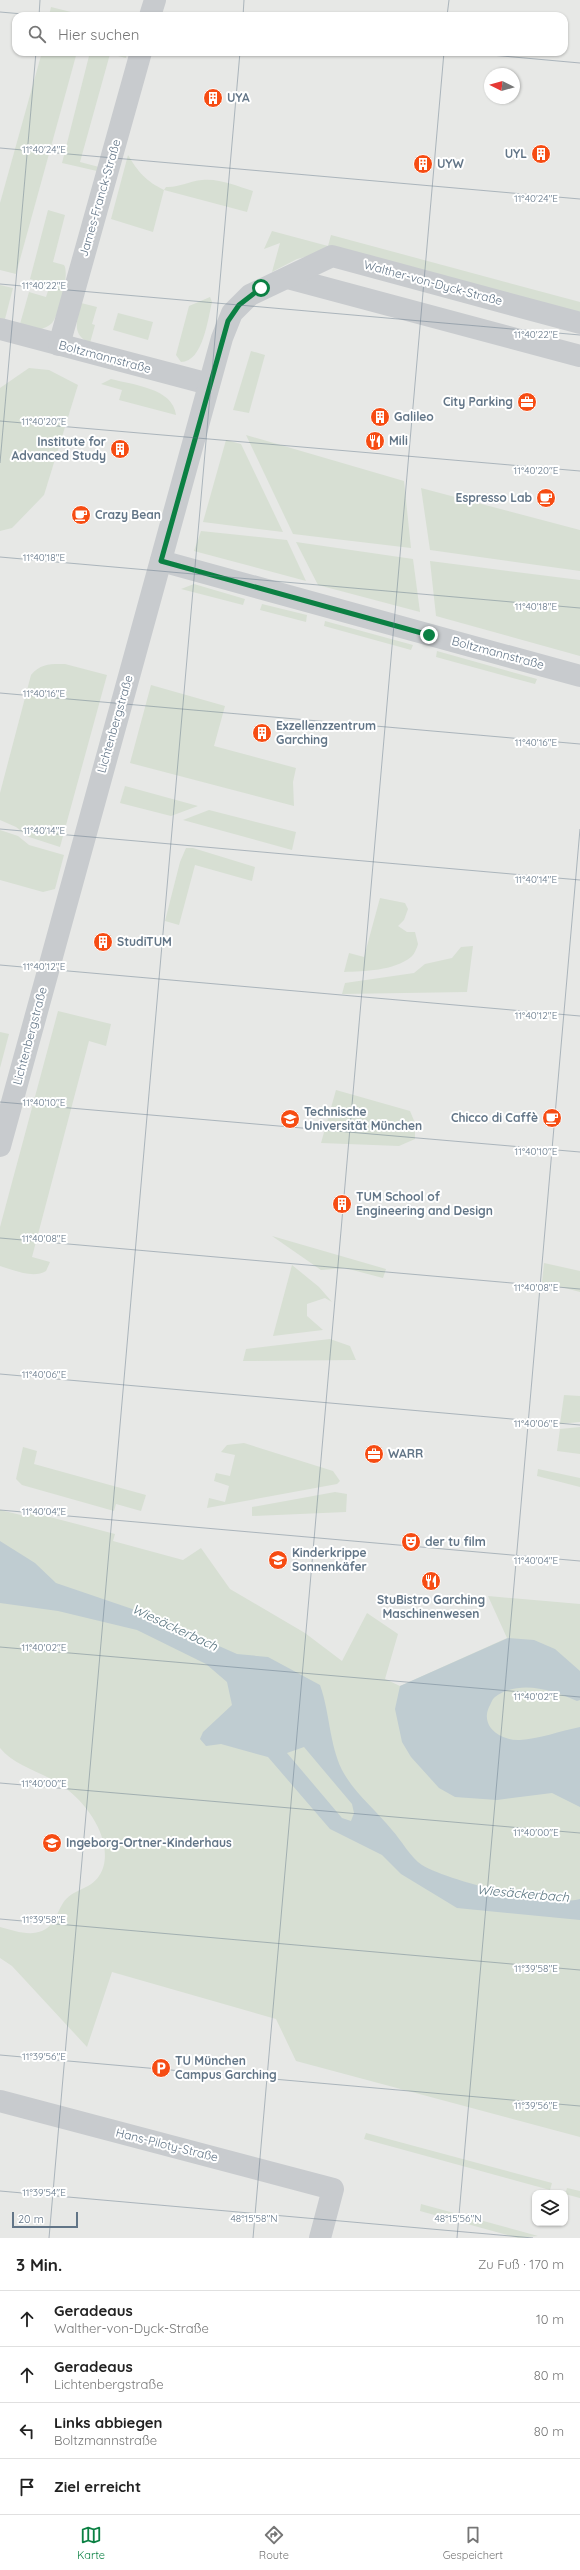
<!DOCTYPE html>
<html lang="de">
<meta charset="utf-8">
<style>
:root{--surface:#fff;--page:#f6f6f6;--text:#222;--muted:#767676;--line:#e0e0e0;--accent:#0b8043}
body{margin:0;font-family:Quicksand,sans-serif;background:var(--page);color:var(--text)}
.controls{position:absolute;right:12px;bottom:12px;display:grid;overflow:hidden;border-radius:8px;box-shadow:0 1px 3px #0004}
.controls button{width:36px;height:36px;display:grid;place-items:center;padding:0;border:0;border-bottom:1px solid var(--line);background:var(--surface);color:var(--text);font:20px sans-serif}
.compass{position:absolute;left:484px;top:68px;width:36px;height:36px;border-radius:50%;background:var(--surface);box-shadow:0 1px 3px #0004;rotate:275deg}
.scale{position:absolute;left:12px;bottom:10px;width:66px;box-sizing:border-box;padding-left:4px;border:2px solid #627587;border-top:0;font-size:11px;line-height:14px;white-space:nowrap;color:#627587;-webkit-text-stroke:3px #fff;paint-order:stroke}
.stop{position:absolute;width:12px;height:12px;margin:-9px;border:3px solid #0b8043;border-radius:50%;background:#fff}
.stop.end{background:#0b8043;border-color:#fff;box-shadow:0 1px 4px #0008}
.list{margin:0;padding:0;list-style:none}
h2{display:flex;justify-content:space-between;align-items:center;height:52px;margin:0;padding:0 16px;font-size:17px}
h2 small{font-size:13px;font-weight:400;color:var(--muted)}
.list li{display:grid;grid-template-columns:26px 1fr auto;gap:12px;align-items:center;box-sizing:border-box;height:56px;padding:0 16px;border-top:1px solid var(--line)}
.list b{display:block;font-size:15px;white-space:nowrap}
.list p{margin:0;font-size:13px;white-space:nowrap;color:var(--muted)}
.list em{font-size:13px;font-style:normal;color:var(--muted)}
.icon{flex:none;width:22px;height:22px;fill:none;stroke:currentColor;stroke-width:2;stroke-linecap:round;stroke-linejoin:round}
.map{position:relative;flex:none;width:580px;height:2238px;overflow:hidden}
.search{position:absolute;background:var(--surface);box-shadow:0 1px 3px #0004;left:12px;right:12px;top:12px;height:44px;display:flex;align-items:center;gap:10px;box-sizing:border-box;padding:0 14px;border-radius:12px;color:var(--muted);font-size:15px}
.sheet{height:276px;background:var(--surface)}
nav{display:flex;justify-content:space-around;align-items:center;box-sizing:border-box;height:56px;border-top:1px solid var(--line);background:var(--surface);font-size:11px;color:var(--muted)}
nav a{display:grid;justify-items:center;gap:2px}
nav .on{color:var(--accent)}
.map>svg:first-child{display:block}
</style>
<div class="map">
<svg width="580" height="2238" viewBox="0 0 580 2238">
<rect width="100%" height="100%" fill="#f6f6f2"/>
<!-- built -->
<path fill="#e7e8e6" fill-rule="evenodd" d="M0 0H580V2238H0ZM16 16H564V52H16ZM490 74H514V98H490ZM535 2193H565V2223H535Z"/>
<!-- green -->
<g fill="#d7dfd3">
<polygon points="51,7 87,16 49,16"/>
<polygon points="42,52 77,52 16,274 0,270 0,203"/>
<polygon points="90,52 127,52 126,58 110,54 80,162 99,167 97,171 62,163"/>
<path d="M128 155C138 172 146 181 164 190L166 187C178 188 189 181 202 180 219 178 237 186 253 191L247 212 164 190 153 232 111 219Z"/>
<path d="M48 210 65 215 53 262 64 265C70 273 59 315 52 323 49 326 45 328 41 329L20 324 29 292 46 297 50 285 30 279Z"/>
<polygon points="272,231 328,246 331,235 580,302 580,312 326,252 297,259 272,272 280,243 264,249"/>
<polygon points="0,285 13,288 5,319 0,318"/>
<path d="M210 297 212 302C208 318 203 362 181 362L176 355 189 306Z"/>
<path d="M81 303 97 307 92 324 95 325 90 343C71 335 77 320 81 303Z"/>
<polygon points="118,313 153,322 148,340 113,330"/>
<polygon points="251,351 265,355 249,413 233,410"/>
<polygon points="29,368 49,370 78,385 44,495 12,528 0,531 0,388"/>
<path d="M111 379C133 385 173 388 176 415L119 400 122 390 101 384Z"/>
<polygon points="246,435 404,481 411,548 293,534"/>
<polygon points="226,440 241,444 283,532 203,522"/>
<polygon points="421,488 580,530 580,571 430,550"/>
<polygon points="201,531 287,540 306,581 194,551"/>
<polygon points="296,542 413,559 420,612 318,585"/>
<polygon points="430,561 580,580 580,656 436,616"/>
<polygon points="194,584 245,599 243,605 181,589"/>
<polygon points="262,604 307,615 306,622 260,610"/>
<polygon points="325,621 413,645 411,650 324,626"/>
<polygon points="437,651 537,679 535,684 436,657"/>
<path d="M65 664 107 675 60 847 29 837 16 827 0 820V793L31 675C41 663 51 664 65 664Z"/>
<polygon points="151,685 225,706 214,746 296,768 293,782 294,806 130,763"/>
<polygon points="125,786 198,806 171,816 120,803"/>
<polygon points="209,810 296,832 292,850 183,820"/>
<polygon points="0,830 18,836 29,845 64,855 55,889 43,892 0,880"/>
<polygon points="186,848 193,848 255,867 252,881 195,865 179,925 165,921 180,862"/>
<path d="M380 898 405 903 408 909 404 920 398 926 407 932H415L418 944C417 948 414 955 411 957 394 971 364 971 344 972L349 953 364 957Z"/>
<polygon points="473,946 467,992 342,994 345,983 414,973 425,964 452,958 461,947"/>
<path d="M58 1011 111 1024 106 1046 89 1041 32 1257 50 1262 46 1271C33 1279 14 1270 0 1266V1227Z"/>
<polygon points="0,1032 9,1034 0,1068"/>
<polygon points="336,1090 410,1111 415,1123 415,1139 399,1146 321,1143"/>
<polygon points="272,1236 386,1269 383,1278 345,1268 321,1270"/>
<polygon points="544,1263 580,1271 580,1292 542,1282"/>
<polygon points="292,1265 319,1287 332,1302 325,1298 307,1304 307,1316 323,1330 273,1336"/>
<polygon points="330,1339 350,1346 356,1360 243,1361 246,1349"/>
<polygon points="564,1395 580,1396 580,1422 560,1424"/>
<polygon points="580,1427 580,1454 557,1451 560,1429"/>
<polygon points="244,1443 333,1471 340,1481 337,1484 207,1508 209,1498 225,1502 229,1486 214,1481 216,1473 230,1476 235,1455 221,1452 227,1445"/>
<polygon points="23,1447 37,1451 34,1464 146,1495 141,1511 116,1504 114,1511 22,1485 16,1479"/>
<polygon points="538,1469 580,1478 580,1487 537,1476"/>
<polygon points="335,1492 347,1494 346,1512 252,1516 252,1507"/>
<path d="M0 1510 21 1515 23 1510 115 1534 113 1541 183 1560 201 1548 230 1589 305 1633 342 1661 367 1613 398 1634 385 1679 400 1686 507 1638 488 1596 580 1604V2137L296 2061 276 2019 112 1972 87 2047 12 1966 0 1958V1927C18 1932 40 1940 53 1922 57 1916 59 1909 63 1903 72 1889 90 1890 99 1876 106 1866 106 1853 103 1841 97 1816 73 1789 49 1778 32 1769 12 1763 0 1748Z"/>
<polygon points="366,2133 552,2183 550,2190 364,2139"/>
<polygon points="567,2188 580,2191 580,2198 565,2194"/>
<polygon points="421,2204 538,2236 518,2238 420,2211"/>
</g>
<!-- water -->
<g fill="#bfccd1" fill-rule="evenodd">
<path d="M0 1541 35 1563 56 1583 144 1613 237 1654 268 1657 320 1685C330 1713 329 1743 342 1770 354 1793 376 1810 392 1830 401 1840 411 1858 422 1865 448 1881 551 1907 580 1899V1920L457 1908 401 1874 382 1855 330 1829 268 1757 221 1744 206 1746 200 1739 203 1732 232 1705 227 1682 206 1664 137 1630 58 1611 0 1603ZM304 1747 352 1804 354 1813 351 1821 342 1818 287 1753Z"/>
<path d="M508 1638 534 1640 555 1649 580 1671V1700L577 1701C553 1690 519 1679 495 1697 492 1699 491 1704 489 1707 480 1727 501 1741 520 1740 539 1739 560 1731 580 1727V1807L552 1793 497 1800 455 1797 439 1788 411 1757 402 1742 395 1709 400 1686Z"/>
</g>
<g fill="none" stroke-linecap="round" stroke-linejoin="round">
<!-- minor -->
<g stroke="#c8cbce" stroke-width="22">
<polyline points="150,16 155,0"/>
<polyline points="288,278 580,356"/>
<polyline points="0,329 209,384"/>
<polyline points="59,345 141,52"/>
<polyline points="161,561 580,676"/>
<polyline points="0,1146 222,338 232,313 250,295 332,256 580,323"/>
<polyline points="0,2101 333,2189 320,2238"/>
</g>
</g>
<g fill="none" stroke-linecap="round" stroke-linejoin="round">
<!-- route -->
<polyline stroke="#0b8043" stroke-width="5" points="261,288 239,305 228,321 161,561 429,635"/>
</g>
<!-- ticks -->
<path fill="none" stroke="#627587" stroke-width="1" stroke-opacity="0.45" d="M0 12 46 16M39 16 40 0M243 16 244 0M447 16 449 0M458 52 580 63M0 148 580 199M0 284 580 335M0 421 580 471M0 463 36 52M0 557 580 608M0 693 580 744M0 829 580 880M0 965 580 1016M0 1102 580 1152M0 1238 580 1289M0 1374 580 1425M0 1510 580 1561M0 1647 580 1697M0 1783 580 1833M0 1919 580 1970M0 2055 580 2106M0 2191 533 2238M49 2238 240 52M253 2238 444 52M457 2238 580 829"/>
<!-- icons -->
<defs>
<symbol id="building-disc" viewBox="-11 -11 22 22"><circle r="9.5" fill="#f64c13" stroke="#fff"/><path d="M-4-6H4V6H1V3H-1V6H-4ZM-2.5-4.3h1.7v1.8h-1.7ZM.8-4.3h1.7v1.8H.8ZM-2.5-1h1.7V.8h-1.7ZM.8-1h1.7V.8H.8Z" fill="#fff"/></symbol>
<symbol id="office-disc" viewBox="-11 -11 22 22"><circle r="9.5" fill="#f64c13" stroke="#fff"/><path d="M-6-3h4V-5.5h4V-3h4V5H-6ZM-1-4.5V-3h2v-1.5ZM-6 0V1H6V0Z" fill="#fff"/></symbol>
<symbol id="restaurant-disc" viewBox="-11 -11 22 22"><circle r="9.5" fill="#f64c13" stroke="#fff"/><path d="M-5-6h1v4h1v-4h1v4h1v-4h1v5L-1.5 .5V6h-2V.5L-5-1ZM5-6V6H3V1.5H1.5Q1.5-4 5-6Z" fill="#fff"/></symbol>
<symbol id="cafe-disc" viewBox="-11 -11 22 22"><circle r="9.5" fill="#f64c13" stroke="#fff"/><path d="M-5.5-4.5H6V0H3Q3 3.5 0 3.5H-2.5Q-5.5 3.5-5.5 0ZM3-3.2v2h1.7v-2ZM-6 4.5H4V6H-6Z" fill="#fff"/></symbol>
<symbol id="university-disc" viewBox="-11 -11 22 22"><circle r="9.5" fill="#f64c13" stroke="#fff"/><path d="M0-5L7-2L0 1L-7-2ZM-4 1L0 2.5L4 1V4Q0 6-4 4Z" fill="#fff"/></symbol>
<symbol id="theatre-disc" viewBox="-11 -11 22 22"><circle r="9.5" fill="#f64c13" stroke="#fff"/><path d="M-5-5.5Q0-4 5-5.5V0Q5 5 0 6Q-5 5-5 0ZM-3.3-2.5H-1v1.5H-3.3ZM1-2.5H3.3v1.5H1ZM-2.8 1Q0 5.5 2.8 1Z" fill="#fff"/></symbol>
<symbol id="school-disc" viewBox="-11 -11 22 22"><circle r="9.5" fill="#f64c13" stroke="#fff"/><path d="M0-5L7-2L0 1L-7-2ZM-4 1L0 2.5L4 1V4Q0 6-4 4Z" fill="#fff"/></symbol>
<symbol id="parking-disc" viewBox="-11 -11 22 22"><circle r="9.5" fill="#f64c13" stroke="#fff"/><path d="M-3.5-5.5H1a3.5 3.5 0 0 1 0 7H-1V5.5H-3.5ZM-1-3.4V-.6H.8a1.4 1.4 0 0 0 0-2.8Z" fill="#fff"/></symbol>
</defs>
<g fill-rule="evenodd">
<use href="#building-disc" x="202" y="87" width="22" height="22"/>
<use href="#building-disc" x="530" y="143" width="22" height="22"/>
<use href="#building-disc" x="412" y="153" width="22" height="22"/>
<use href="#office-disc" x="516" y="391" width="22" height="22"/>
<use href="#building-disc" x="369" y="406" width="22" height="22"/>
<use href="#restaurant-disc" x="364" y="430" width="22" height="22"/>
<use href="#building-disc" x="109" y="438" width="22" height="22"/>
<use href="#cafe-disc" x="535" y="487" width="22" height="22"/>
<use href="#cafe-disc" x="70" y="504" width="22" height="22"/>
<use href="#building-disc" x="251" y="722" width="22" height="22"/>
<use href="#building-disc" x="92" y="931" width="22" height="22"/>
<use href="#cafe-disc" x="541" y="1107" width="22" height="22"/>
<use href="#university-disc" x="279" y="1108" width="22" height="22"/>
<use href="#building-disc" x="331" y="1193" width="22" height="22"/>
<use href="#office-disc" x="363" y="1443" width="22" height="22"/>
<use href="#theatre-disc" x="400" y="1531" width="22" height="22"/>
<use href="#school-disc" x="267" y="1549" width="22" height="22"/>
<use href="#restaurant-disc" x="420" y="1570" width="22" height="22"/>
<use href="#school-disc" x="41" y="1832" width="22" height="22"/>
<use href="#parking-disc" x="150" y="2057" width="22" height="22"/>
</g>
<g text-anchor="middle" stroke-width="4" stroke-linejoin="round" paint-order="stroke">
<!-- poi labels -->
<g font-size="12" font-weight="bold" fill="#627587" stroke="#fff" text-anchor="start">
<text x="227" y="102">UYA</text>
<text x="527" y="158" text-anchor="end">UYL</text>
<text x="437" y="168">UYW</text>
<text x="513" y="406" text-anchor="end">City Parking</text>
<text x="394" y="421">Galileo</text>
<text x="389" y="445">Mili</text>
<text x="106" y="446" text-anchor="end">Institute for<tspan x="106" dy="14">Advanced Study</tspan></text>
<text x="532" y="502" text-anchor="end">Espresso Lab</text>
<text x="95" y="519">Crazy Bean</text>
<text x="276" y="730">Exzellenzzentrum<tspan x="276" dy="14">Garching</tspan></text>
<text x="117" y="946">StudiTUM</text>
<text x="304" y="1116">Technische<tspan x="304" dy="14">Universität München</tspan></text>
<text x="538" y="1122" text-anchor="end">Chicco di Caffè</text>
<text x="356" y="1201">TUM School of<tspan x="356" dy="14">Engineering and Design</tspan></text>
<text x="388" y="1458">WARR</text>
<text x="425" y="1546">der tu film</text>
<text x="292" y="1557">Kinderkrippe<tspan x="292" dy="14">Sonnenkäfer</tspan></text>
<text x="431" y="1604" text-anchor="middle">StuBistro Garching<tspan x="431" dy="14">Maschinenwesen</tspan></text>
<text x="66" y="1847">Ingeborg-Ortner-Kinderhaus</text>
<text x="175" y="2065">TU München<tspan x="175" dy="14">Campus Garching</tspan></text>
</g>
<!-- street labels -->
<g font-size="12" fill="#627587" stroke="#fff">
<text transform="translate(100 198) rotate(-74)" y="4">James-Franck-Straße</text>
<text transform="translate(433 283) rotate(15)" y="4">Walther-von-Dyck-Straße</text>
<text transform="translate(105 357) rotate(15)" y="4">Boltzmannstraße</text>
<text transform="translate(498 653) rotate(15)" y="4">Boltzmannstraße</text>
<text transform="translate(115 724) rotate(-74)" y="4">Lichtenbergstraße</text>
<text transform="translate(30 1036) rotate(-75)" y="4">Lichtenbergstraße</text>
<text transform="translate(167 2145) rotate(14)" y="4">Hans-Piloty-Straße</text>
</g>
<!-- water labels -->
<g font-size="13" font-style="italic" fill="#5d7883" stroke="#fff">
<text transform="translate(175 1627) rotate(25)" y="5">Wiesäckerbach</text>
<text transform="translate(523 1893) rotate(5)" y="5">Wiesäckerbach</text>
</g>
</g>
<g font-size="10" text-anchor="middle" fill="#627587" stroke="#fff" stroke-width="4" stroke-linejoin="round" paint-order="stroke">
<text x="44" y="153">11°40'24"E</text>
<text x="536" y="202">11°40'24"E</text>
<text x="44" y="289">11°40'22"E</text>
<text x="536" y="338">11°40'22"E</text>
<text x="44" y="425">11°40'20"E</text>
<text x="536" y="474">11°40'20"E</text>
<text x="44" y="561">11°40'18"E</text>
<text x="536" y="610">11°40'18"E</text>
<text x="44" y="697">11°40'16"E</text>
<text x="536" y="746">11°40'16"E</text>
<text x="44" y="834">11°40'14"E</text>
<text x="536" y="883">11°40'14"E</text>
<text x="44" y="970">11°40'12"E</text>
<text x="536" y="1019">11°40'12"E</text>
<text x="44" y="1106">11°40'10"E</text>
<text x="536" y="1155">11°40'10"E</text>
<text x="44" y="1242">11°40'08"E</text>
<text x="536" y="1291">11°40'08"E</text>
<text x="44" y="1378">11°40'06"E</text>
<text x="536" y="1427">11°40'06"E</text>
<text x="44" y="1515">11°40'04"E</text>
<text x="536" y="1564">11°40'04"E</text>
<text x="44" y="1651">11°40'02"E</text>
<text x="536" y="1700">11°40'02"E</text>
<text x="44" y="1787">11°40'00"E</text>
<text x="536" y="1836">11°40'00"E</text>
<text x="44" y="1923">11°39'58"E</text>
<text x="536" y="1972">11°39'58"E</text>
<text x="44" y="2060">11°39'56"E</text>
<text x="536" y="2109">11°39'56"E</text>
<text x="44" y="2196">11°39'54"E</text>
<text x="254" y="2222">48°15'58"N</text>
<text x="458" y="2222">48°15'56"N</text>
</g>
</svg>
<div class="controls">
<button><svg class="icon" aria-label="layers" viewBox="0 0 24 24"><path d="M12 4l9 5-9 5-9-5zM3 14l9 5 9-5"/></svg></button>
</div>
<svg class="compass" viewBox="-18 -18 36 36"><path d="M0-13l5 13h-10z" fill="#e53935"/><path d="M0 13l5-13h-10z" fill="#767676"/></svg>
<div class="scale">20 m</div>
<div class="stop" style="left:261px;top:288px"></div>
<div class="stop end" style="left:429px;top:635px"></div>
<div class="search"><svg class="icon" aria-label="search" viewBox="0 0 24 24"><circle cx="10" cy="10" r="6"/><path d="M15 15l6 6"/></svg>Hier suchen</div>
</div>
<section class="sheet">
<h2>3 Min.<small>Zu Fuß · 170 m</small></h2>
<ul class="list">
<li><svg class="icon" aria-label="ahead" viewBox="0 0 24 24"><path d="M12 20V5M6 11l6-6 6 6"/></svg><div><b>Geradeaus</b><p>Walther-von-Dyck-Straße</p></div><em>10 m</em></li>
<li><svg class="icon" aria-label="ahead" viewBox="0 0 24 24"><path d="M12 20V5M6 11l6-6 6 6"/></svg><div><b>Geradeaus</b><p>Lichtenbergstraße</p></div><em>80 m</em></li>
<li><svg class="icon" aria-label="left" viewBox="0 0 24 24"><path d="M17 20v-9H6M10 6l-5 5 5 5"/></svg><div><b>Links abbiegen</b><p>Boltzmannstraße</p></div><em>80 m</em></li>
<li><svg class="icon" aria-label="arrive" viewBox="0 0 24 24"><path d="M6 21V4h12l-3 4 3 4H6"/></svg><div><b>Ziel erreicht</b></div></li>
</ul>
</section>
<nav>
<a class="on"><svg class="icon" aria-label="map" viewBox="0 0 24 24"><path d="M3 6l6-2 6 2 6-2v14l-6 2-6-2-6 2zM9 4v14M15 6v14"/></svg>Karte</a>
<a><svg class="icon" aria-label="directions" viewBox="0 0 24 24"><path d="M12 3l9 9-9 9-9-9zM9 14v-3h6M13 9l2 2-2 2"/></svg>Route</a>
<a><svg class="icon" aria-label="saved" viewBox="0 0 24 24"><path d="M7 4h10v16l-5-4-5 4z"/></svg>Gespeichert</a>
</nav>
